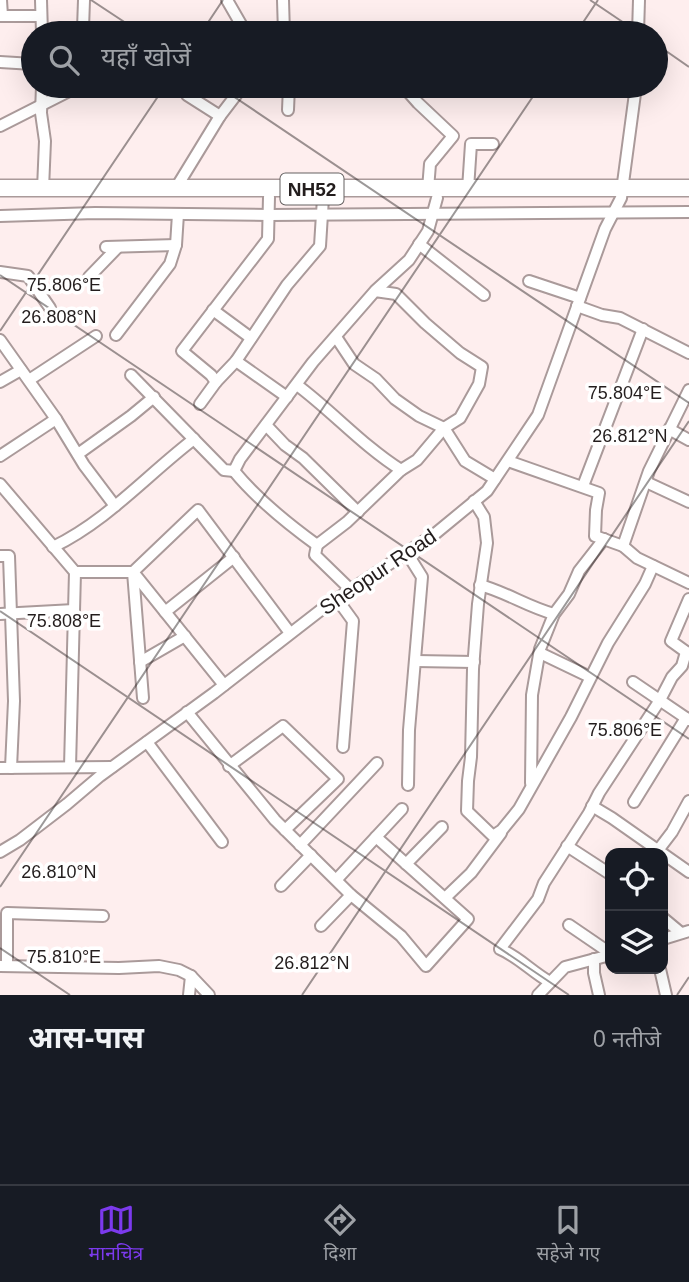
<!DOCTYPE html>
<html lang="hi">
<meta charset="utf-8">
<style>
:root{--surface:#171b24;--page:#20242c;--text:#f1f3f6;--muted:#9ea1a6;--line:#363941;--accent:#7c3aed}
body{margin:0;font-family:Helvetica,"Noto Sans Devanagari",sans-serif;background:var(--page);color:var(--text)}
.controls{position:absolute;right:21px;bottom:21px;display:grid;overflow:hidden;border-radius:14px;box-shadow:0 7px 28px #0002}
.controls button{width:63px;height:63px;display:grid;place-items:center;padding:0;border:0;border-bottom:2px solid var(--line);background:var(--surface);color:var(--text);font:35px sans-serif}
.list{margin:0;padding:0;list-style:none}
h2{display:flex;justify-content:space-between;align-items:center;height:91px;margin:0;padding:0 28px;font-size:30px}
h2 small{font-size:23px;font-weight:400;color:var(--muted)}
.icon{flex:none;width:38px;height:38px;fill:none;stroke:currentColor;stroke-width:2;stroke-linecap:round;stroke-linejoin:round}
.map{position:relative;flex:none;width:689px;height:995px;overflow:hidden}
.search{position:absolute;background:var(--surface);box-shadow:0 7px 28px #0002;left:21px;right:21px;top:21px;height:77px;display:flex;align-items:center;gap:18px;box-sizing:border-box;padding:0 24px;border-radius:38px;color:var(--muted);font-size:26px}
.sheet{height:189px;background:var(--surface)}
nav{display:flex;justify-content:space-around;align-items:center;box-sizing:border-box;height:98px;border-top:2px solid var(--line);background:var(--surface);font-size:19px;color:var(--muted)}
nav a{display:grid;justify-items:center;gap:4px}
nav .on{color:var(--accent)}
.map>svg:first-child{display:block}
</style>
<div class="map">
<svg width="689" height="995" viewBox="0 0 689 995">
<rect width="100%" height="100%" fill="#feeeee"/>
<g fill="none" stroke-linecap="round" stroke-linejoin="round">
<defs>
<g id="minor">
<polyline points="41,0 42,33"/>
<polyline points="227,0 246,33"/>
<polyline points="283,0 284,33"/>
<polyline points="0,16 2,16 1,0"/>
<polyline points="2,16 41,16"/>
<polyline points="83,29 84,0"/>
<polyline points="638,33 639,0"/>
<polyline points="0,62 33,64"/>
<polyline points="42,86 41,113 45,141 43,189"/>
<polyline points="183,86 187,95 220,116"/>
<polyline points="403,86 418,103 453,136 430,164 428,189"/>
<polyline points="288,110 289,86"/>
<polyline points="0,126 79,86"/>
<polyline points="176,188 220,116 243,86"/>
<polyline points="468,189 471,144 493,144"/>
<polyline points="0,216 95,213 269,215 689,212"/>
<polyline points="419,244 484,295"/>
<polyline points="106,247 176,245"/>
<polyline points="0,272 28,276 50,308"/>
<polyline points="89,277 118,247"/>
<polyline points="529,281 580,298"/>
<path d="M375 291 396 294 425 323 460 353 482 367 479 384 460 418 444 428 417 460 401 470 347 522 317 545C288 524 257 499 234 471L240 459 313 362 375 291 409 260 428 231 437 198"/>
<polyline points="577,306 602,315 620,318 689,353"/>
<polyline points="213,310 251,338"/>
<polyline points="116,335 170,264 176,245 178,214"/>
<polyline points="336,337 354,364 376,379 395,399 419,416 444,428 465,461 495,479"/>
<polyline points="0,340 56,419 0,456"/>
<polyline points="236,361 287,397"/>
<polyline points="131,375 224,470 234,471"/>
<polyline points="29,380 96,336"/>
<polyline points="0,382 21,370"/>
<polyline points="216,382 236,361 287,285 320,246 323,198"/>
<path d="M297 385C333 412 363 446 401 470"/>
<polyline points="200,404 216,382 211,375 182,351 268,239 269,197"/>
<polyline points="56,419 84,465 115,506"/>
<polyline points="266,425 285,445 303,458 358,512"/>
<polyline points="669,429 689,440"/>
<polyline points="78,454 131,416 154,397"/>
<polyline points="508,461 599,493 596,510 595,536 623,546 649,471 689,390"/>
<polyline points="646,482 689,502"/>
<polyline points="0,484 75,572 70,767"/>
<polyline points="583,486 643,329"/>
<polyline points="474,501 484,517 487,543 478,604 473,669 471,757 468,781 467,811 493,836 502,830 519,809 571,717 608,643 645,584 653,566"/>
<polyline points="317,545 315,555 351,590"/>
<polyline points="623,546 637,558 689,583"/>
<path d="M53 547C107 521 147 475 194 439"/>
<polyline points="407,553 422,577 409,730 408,785"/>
<polyline points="0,556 9,556 14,701 11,768"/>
<polyline points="75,572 133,572 143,698"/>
<path d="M480 585C506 592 528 607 554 614"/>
<polyline points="337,599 353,621 343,747"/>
<polyline points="689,599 671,641 689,654"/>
<polyline points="165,612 234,557"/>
<polyline points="0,614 74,610"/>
<polyline points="540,653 590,677"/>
<polyline points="416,661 474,662"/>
<polyline points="140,662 185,636"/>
<polyline points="633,682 689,720"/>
<polyline points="224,685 133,572 198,510 290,633"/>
<polyline points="187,712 275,820 351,895 401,936 426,966 468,919 376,837"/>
<polyline points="147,742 222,842"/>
<polyline points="229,766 283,726 338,779 285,830"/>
<polyline points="0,768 112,767"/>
<polyline points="531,783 532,695 540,649 554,614 569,594 579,571 604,539"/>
<polyline points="634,802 686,718"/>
<polyline points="592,806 612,818 689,872"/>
<polyline points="300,845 377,763"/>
<polyline points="567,846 610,874"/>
<polyline points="659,849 672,832 689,801"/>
<polyline points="0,852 20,840 67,804 100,776 214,693 326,606 436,533 487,491 538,415 605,229 621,198 636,86"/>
<polyline points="406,864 442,827"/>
<polyline points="337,879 402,809"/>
<polyline points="281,886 311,855"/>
<polyline points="446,897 471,873 501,833"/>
<polyline points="663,918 681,933"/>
<polyline points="569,925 610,953"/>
<polyline points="321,926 351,895"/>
<polyline points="663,939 689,931"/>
<polyline points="594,959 594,973 599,995"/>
<polyline points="0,966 119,968 159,966 179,970 191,976 209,995"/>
<polyline points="7,966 7,913 103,916"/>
<polyline points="660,969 666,995"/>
<path d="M550 982C532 972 519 957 500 949L538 899 544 883 589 813 599 793 660 700 672 677 682 666 686 652"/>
<polyline points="189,995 191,976"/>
<polyline points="538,995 565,967 610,955"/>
</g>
<polyline id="highway" points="0,188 689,188"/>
</defs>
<!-- minor casing -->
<use href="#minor" stroke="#aa9a9a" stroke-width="14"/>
<!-- highway casing -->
<use href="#highway" stroke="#aa9a9a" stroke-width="19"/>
<!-- minor -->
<use href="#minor" stroke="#fff" stroke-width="10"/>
<!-- highway -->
<use href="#highway" stroke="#fff" stroke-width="16"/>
</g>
<!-- ticks -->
<path fill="none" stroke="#231d1d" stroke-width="2" stroke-opacity="0.45" d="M91 0 141 33M590 0 639 33M201 33 223 0M576 33 598 0M656 44 689 67M218 86 689 403M0 275 689 739M0 331 165 86M0 611 569 995M0 887 540 86M0 948 70 995M302 995 689 421M677 995 689 977"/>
<g text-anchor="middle" stroke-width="7" stroke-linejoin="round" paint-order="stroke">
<!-- shield labels -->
<rect fill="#fff" stroke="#656161" stroke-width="2" x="280.5" y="173.5" width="63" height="31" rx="5"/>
<g font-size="19" font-weight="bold" fill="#231d1d">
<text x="312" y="196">NH52</text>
</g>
<!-- street labels -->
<g font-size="21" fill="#231d1d" stroke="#fff">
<text transform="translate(378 572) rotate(-34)" y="7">Sheopur Road</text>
</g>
</g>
<g font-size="18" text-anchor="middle" fill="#231d1d" stroke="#fff" stroke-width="7" stroke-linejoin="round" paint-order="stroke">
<text x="64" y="291">75.806°E</text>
<text x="59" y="323">26.808°N</text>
<text x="625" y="399">75.804°E</text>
<text x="630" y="442">26.812°N</text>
<text x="64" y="627">75.808°E</text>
<text x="625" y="736">75.806°E</text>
<text x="59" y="878">26.810°N</text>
<text x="64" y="963">75.810°E</text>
<text x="312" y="969">26.812°N</text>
</g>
</svg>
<div class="controls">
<button><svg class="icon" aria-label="locate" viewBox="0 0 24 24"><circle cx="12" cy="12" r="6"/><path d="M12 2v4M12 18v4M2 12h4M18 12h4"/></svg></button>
<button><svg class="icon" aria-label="layers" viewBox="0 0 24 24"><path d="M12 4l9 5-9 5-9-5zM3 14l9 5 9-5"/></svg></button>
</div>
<div class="search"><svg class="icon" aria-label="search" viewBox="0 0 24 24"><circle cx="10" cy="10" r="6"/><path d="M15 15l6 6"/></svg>यहाँ खोजें</div>
</div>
<section class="sheet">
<h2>आस-पास<small>0 नतीजे</small></h2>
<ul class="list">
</ul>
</section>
<nav>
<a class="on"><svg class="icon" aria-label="map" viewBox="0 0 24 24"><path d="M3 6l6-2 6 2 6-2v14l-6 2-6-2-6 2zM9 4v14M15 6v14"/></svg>मानचित्र</a>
<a><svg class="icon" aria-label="directions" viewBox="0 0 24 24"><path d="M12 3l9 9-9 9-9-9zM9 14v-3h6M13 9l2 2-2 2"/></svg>दिशा</a>
<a><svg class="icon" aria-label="saved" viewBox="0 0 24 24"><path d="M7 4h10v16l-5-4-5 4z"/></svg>सहेजे गए</a>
</nav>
